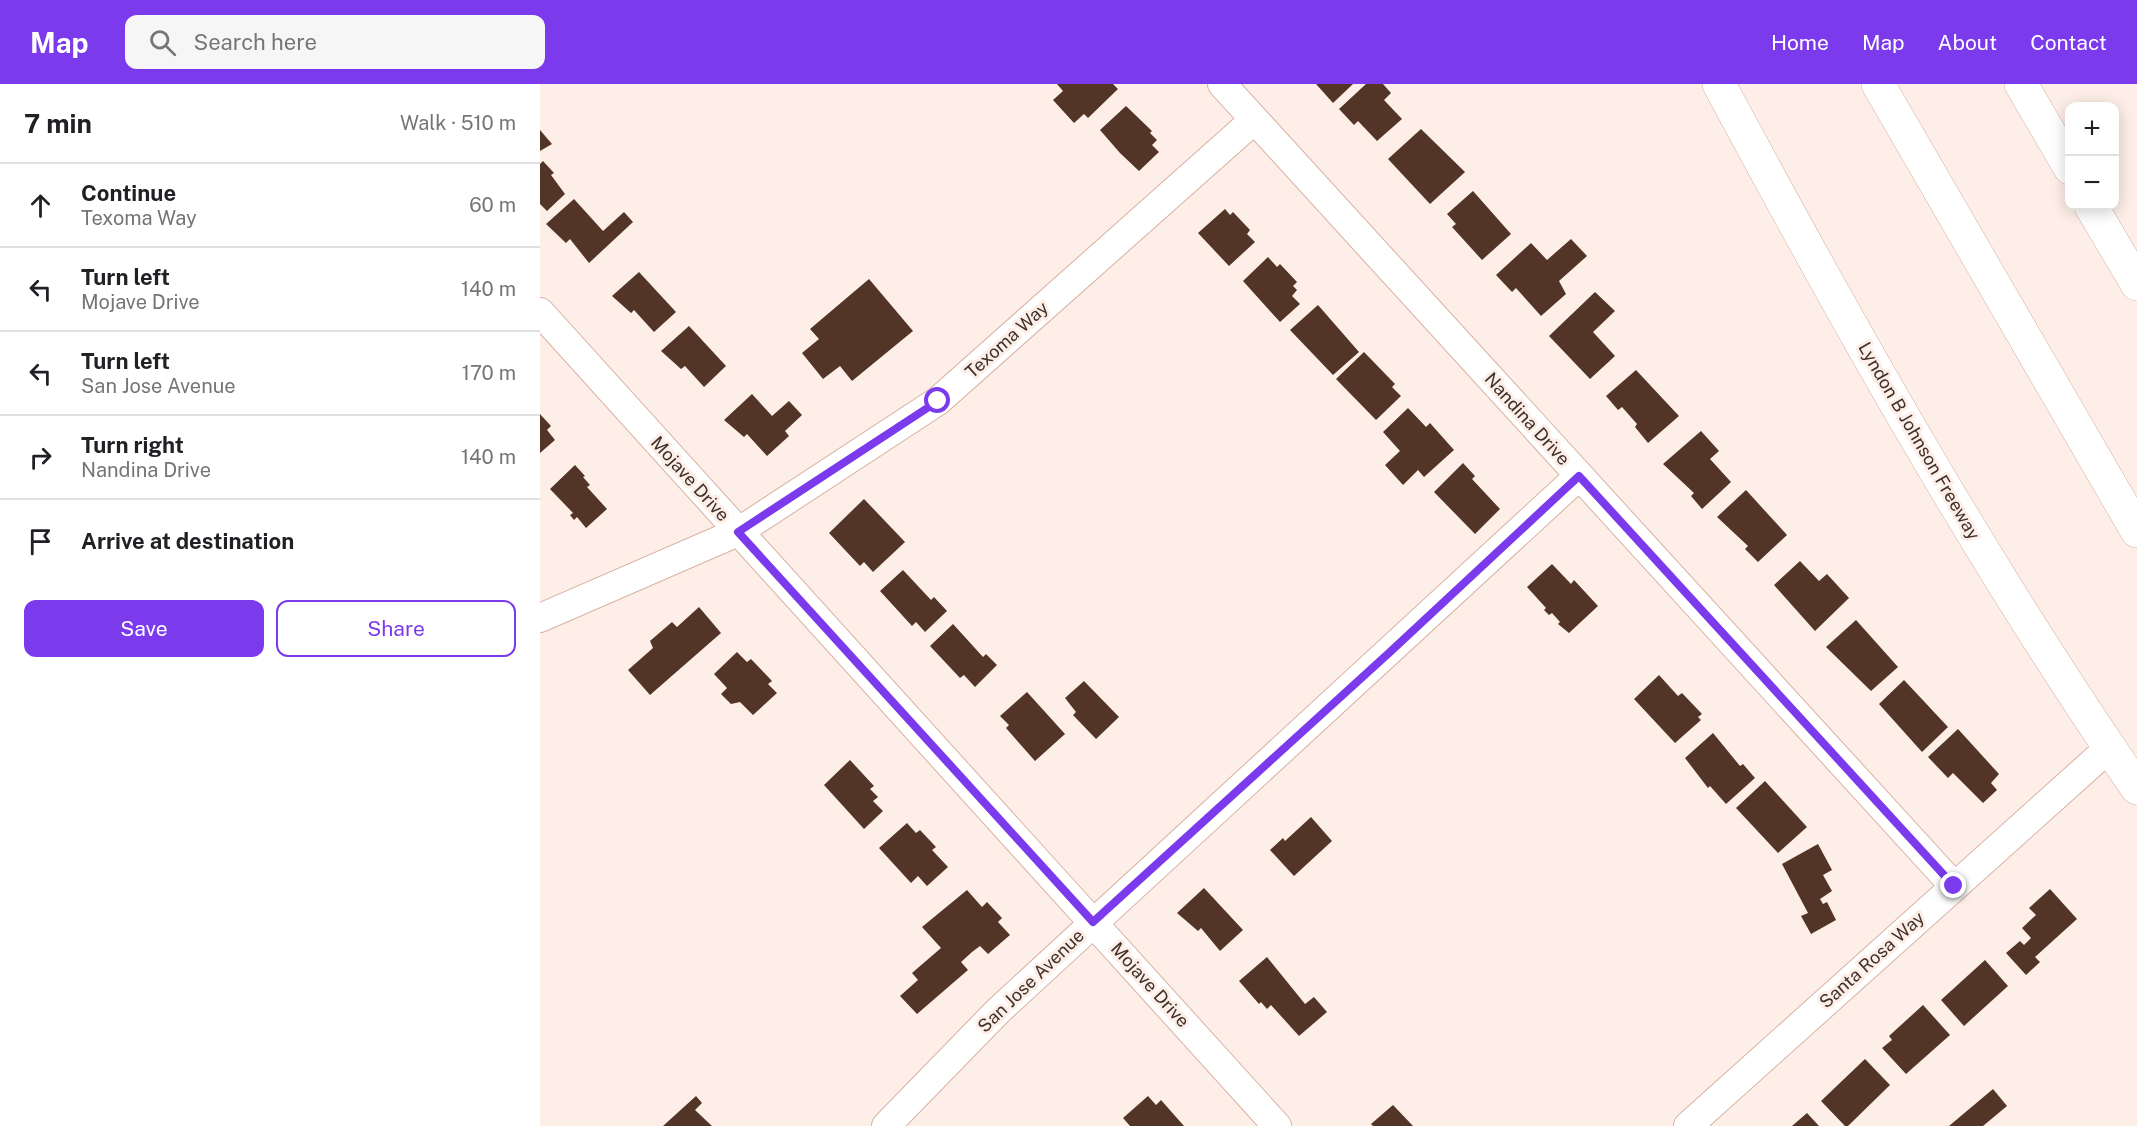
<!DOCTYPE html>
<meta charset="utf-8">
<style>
:root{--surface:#fff;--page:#f6f6f6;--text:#202124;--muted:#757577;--line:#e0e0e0;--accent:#7c3aed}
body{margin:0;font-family:"Public Sans",sans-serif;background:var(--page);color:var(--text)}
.controls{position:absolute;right:18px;top:18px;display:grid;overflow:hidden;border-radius:12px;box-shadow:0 3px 15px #0003}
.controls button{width:54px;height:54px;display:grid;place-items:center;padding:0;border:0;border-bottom:2px solid var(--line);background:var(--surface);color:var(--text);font:30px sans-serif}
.stop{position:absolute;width:18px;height:18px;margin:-14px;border:4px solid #7c3aed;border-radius:50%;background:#fff}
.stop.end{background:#7c3aed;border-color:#fff;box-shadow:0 2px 6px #0008}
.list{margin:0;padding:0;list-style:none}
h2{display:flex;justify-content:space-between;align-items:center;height:78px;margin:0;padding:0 24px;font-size:26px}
h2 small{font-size:20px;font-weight:400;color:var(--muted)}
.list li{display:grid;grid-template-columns:39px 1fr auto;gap:18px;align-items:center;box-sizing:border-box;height:84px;padding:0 24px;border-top:2px solid var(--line)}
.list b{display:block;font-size:22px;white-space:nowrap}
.list p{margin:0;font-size:20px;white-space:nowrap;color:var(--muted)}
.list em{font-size:20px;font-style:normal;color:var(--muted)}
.actions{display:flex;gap:12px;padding:18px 24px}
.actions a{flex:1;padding:14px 0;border:2px solid var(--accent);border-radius:12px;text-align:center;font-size:21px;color:var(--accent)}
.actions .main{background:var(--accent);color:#fff}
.icon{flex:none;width:33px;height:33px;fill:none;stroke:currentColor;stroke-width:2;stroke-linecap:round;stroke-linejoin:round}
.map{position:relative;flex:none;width:1597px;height:1042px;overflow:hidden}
header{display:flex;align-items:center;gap:36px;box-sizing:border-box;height:84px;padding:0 30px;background:var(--accent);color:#fff}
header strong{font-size:28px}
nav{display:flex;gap:33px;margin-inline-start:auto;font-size:21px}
.search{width:420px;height:54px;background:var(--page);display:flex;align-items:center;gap:15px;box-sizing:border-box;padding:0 21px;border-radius:12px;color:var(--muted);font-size:22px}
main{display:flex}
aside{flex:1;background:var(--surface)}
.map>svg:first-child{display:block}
</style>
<header>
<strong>Map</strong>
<div class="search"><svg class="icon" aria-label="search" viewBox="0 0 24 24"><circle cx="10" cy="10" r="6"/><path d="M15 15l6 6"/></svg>Search here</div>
<nav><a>Home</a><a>Map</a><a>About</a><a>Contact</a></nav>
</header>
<main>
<aside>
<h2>7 min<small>Walk · 510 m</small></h2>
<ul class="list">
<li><svg class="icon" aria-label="ahead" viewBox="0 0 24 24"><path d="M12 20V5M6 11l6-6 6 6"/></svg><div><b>Continue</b><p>Texoma Way</p></div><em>60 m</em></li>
<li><svg class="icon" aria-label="left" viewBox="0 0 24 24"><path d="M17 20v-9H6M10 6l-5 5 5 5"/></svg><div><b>Turn left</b><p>Mojave Drive</p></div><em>140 m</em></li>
<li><svg class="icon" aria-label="left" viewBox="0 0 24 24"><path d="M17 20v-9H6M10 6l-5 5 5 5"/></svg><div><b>Turn left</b><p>San Jose Avenue</p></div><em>170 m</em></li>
<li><svg class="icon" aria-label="right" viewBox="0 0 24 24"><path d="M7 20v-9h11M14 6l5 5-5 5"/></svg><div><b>Turn right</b><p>Nandina Drive</p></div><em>140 m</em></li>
<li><svg class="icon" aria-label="arrive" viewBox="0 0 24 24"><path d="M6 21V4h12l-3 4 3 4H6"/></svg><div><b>Arrive at destination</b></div></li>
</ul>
<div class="actions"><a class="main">Save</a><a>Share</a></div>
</aside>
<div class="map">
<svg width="1597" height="1042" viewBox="0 0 1597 1042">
<rect width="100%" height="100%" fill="#fdeee7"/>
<!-- building -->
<g fill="#533528">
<polygon points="517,0 573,0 578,5 548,34 544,30 534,39 513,16 523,7"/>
<polygon points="776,0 813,0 793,19"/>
<polygon points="826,0 843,0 851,9 844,16 862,35 837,57 818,37 814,41 799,25"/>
<polygon points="586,22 612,47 610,49 617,56 612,61 619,68 599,87 580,69 560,46"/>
<polygon points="881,45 925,88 890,120 848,75"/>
<polygon points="0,46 12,60 0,67"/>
<polygon points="3,77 14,89 11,91 25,110 7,127 0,120 0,80"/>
<polygon points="933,107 971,150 942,176 912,143 916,140 907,130"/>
<polygon points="34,115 63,147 84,128 93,138 49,179 30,155 26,159 6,140"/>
<polygon points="685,125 690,131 693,128 710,146 707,150 715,158 689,182 658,149"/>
<polygon points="1031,155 1047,172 1019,197 1026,210 1001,232 976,204 972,208 956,191 991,159 1007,176"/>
<polygon points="728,173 737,183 740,180 757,198 753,202 757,206 752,212 760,220 740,238 703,197"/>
<polygon points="99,188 136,228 114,248 94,226 91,229 72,212"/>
<polygon points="329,195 373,247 312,297 300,282 283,295 262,269 279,255 270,245"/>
<polygon points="1055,208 1075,227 1053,248 1075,272 1050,295 1009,252"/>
<polygon points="778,221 819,268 793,291 750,246"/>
<polygon points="149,242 186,282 164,303 145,282 141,285 121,267"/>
<polygon points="824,268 855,300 852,303 861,312 836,336 796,295"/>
<polygon points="1096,286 1139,332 1108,359 1095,343 1097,340 1082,323 1078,326 1066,312"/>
<polygon points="212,310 232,332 249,317 262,331 245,347 249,352 227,372 207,350 204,353 184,336"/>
<polygon points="868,324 886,343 890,339 914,366 884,393 878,386 863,401 845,381 860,367 843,348"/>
<polygon points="0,330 11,342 7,346 15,356 0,369"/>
<polygon points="1161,347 1179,367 1170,375 1191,398 1162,425 1151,412 1154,409 1123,380"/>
<polygon points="923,379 935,392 932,395 960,425 935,450 894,408"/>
<polygon points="35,381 45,392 43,393 50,401 47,403 67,425 46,444 37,433 34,436 30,431 33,429 10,405"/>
<polygon points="1206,406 1247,451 1218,478 1205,465 1208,462 1177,433"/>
<polygon points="324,415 365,458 333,488 324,478 320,482 289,449"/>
<polygon points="1260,477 1279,497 1287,490 1309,514 1275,547 1234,501"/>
<polygon points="1012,480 1031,500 1034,496 1058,522 1029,549 1018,540 1020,538 1012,529 1009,531 1004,526 1006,524 987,503"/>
<polygon points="363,486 391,516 394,513 407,527 385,548 376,538 372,542 340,507"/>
<polygon points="159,523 181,549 110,611 88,586 113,564 110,557 132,538 137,543"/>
<polygon points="1316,536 1358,583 1331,607 1286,563"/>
<polygon points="413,540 443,573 446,570 457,581 435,603 424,591 420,594 390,562"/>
<polygon points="197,568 207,578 211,575 232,597 228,600 237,609 213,631 200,618 191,620 181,610 187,604 174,590"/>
<polygon points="1119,591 1138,612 1142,609 1162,630 1158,633 1161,636 1135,659 1094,615"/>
<polygon points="1364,596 1408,643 1382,668 1339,620"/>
<polygon points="544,597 579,633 556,655 533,631 536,628 525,614"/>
<polygon points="487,608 525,650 495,677 466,644 469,641 460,632"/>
<polygon points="1418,645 1459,690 1451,699 1457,706 1443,719 1413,689 1408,694 1388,673"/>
<polygon points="1173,649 1200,682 1203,680 1215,694 1186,720 1170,702 1168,704 1145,674"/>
<polygon points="310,676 334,702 330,705 338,713 333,717 343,727 324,745 284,701"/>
<polygon points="1225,697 1267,743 1238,769 1196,724"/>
<polygon points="771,733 792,757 754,792 730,766 743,754 745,757"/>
<polygon points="367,739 376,749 380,746 396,763 392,766 408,783 387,802 378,792 371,799 339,764"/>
<polygon points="1278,760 1292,786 1283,791 1292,807 1280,815 1283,820 1287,818 1296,836 1271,850 1261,832 1268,829 1242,780"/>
<polygon points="664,804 703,846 680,867 661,844 658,847 637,829"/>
<polygon points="1510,805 1537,835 1495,873 1500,878 1486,891 1466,869 1480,857 1484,861 1491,854 1482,844 1496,831 1489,824"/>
<polygon points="427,806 442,823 447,818 462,834 458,838 470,851 448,870 440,862 432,868 421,878 428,886 377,930 360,912 378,896 372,889 401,864 382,843"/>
<polygon points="727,873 765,920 774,913 787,928 759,952 731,921 727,925 721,918 719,920 699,897"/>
<polygon points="1445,876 1468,902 1424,942 1401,916"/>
<polygon points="1383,921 1410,951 1366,990 1342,964 1352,956 1349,952"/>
<polygon points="1325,975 1350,1001 1308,1042 1305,1042 1281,1017"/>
<polygon points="1453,1005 1467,1022 1443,1042 1409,1042"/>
<polygon points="156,1012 162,1019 155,1026 172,1042 123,1042"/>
<polygon points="608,1012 616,1021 621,1016 644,1042 590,1042 583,1034"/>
<polygon points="853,1021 873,1042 833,1042 831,1040"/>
<polygon points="1267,1029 1279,1042 1252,1042"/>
</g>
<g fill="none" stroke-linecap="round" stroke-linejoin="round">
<defs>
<g id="minor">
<polyline points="682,0 1414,802"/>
<polyline points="0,228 737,1042"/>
<polyline points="0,534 198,448 398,317 714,36"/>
<polyline points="346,1042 458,927 1039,392"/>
<polyline points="1148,1042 1569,664"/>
</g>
<path id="secondary" d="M1179 0C1308 241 1442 479 1597 704"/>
<g id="motorway">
<polyline points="1338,0 1597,447"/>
<polyline points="1481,0 1530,84"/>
<polyline points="1551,122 1597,200"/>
</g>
</defs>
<!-- minor casing -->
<use href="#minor" stroke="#d7b2a3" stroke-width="30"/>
<!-- secondary casing -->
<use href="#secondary" stroke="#d7b2a3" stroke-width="34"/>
<!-- motorway casing -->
<use href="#motorway" stroke="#d7b2a3" stroke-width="34"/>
<!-- minor -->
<use href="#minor" stroke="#fff" stroke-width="28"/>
<!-- secondary -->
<use href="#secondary" stroke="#fff" stroke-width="33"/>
<!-- motorway -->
<use href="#motorway" stroke="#fff" stroke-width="33"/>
</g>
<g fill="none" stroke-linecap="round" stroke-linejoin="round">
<!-- route -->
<polyline stroke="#7c3aed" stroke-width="8" points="398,317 198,448 553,838 850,568 1039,392 1414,802"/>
</g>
<g text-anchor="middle" stroke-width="6" stroke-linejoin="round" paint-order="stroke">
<!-- street labels -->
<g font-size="18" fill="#3e302a" stroke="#fdeee7">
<text transform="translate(467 256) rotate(-42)" y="6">Texoma Way</text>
<text transform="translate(987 335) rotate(48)" y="6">Nandina Drive</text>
<text transform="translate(1379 357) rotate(60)" y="6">Lyndon B Johnson Freeway</text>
<text transform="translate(150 395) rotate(48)" y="6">Mojave Drive</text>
<text transform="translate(1332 876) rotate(-42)" y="6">Santa Rosa Way</text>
<text transform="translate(491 897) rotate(-44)" y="6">San Jose Avenue</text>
<text transform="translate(610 901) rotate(48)" y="6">Mojave Drive</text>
</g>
</g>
</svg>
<div class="controls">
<button>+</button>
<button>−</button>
</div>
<div class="stop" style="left:398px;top:317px"></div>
<div class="stop end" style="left:1414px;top:802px"></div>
</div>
</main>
